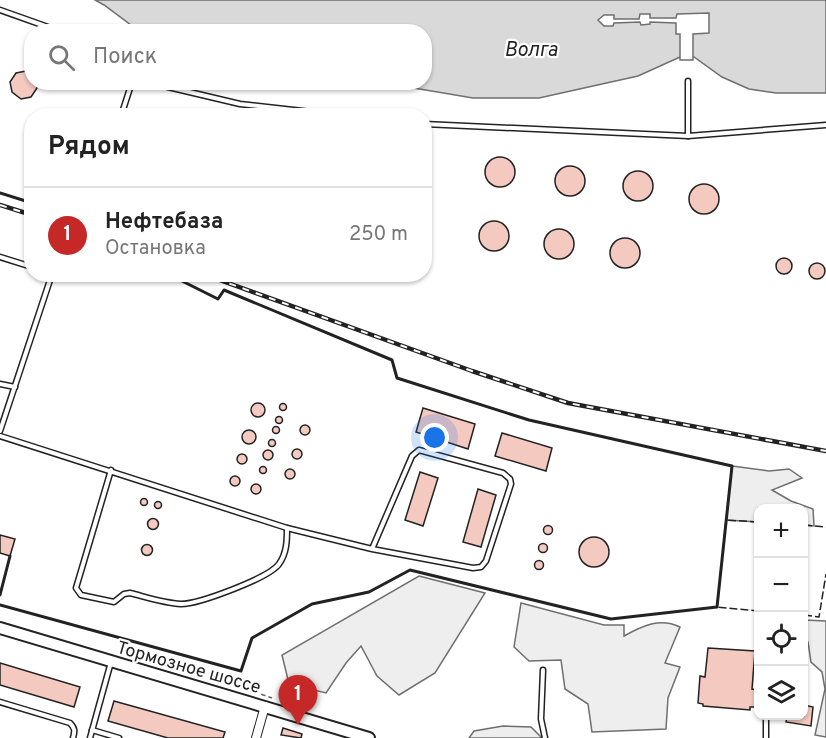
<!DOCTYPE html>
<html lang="ru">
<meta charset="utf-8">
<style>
:root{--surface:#fff;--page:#f2f2f2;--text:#222;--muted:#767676;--line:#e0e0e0;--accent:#c62828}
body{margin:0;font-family:Overpass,sans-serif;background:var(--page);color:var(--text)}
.controls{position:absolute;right:18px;bottom:18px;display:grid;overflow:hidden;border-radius:12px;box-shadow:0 2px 4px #0004}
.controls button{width:54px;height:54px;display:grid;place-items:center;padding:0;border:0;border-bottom:2px solid var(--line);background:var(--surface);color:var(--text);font:30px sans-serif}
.you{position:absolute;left:435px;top:438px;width:21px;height:21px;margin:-15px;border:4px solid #fff;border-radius:50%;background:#1a73e8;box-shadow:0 0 0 9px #1a73e833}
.badge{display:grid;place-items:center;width:39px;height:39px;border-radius:50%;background:var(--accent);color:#fff;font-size:20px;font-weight:700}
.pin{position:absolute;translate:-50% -50px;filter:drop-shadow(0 2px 3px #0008)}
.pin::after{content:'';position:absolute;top:32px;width:21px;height:18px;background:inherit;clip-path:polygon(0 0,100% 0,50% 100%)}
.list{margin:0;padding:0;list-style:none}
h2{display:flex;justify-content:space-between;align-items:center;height:78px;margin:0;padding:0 24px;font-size:26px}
h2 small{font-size:20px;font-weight:400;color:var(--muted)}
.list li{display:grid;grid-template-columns:39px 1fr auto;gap:18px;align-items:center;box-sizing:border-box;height:96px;padding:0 24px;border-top:2px solid var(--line)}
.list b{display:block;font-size:22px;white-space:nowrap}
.list p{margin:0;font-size:20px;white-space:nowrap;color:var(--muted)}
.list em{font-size:20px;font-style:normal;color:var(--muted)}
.icon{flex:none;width:33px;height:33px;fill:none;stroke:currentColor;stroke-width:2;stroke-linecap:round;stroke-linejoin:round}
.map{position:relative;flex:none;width:826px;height:738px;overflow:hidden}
.search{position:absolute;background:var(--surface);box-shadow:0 2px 4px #0004;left:24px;top:24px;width:408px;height:66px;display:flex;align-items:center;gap:15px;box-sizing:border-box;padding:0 21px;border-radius:24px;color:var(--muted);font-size:22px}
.panel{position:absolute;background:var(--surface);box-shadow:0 2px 4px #0004;left:24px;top:108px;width:408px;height:174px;border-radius:24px}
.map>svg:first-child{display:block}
</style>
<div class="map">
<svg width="826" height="738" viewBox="0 0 826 738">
<rect width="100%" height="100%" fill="#fff"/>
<!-- green -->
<g fill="#eee" stroke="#6f6f6f" stroke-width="1.5">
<polygon points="732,466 769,471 789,469 802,478 772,490 791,501 813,509 814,526 804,525 804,508 758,508 758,522 726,520"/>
<polygon points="419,576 485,593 435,673 399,695 377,676 361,646 346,663 326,693 289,684 282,655"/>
<path d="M521 603 604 625H624V636C642 626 660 617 680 627L665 663 680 667 668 698 666 729 592 732 588 704 565 689 561 660 529 661 514 647Z"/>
<polygon points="804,620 826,621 826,737 815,735 825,689 822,672 811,662 808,642 804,640"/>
<polygon points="503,726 531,727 542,738 469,738 474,731"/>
</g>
<!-- water -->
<polygon fill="#d9d9d9" stroke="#6f6f6f" stroke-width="1.5" points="95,0 826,0 826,93 776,93 749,89 722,77 694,57 680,57 638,76 539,98 473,98 384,83 424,82 424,32 139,31 104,5"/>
<!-- pier -->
<polygon fill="#fff" stroke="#6f6f6f" stroke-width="1.5" points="709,13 709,33 693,34 693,60 680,60 680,34 676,34 676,23 650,22 650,24 641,25 640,22 614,23 613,26 604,26 598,20 604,15 614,15 614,19 639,19 640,14 650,14 650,18 676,18 677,14"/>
<!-- building -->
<g fill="#f3c9c0" stroke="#222" stroke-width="1.5">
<polygon points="26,71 32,74 32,82 37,82 37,88 31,97 21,99 12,92 10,82 16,73"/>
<circle cx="500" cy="172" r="15"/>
<circle cx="570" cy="181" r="15"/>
<circle cx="638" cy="186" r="15"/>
<circle cx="704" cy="199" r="15"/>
<circle cx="494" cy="236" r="15"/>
<circle cx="559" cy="244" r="15"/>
<circle cx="625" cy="253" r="15"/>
<circle cx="784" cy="266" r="8"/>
<circle cx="817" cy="271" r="8"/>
<circle cx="258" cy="410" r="7"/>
<circle cx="283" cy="407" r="3.5"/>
<polygon points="423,408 475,424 468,449 416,432"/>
<circle cx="279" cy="420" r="3.5"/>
<circle cx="305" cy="430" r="5"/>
<circle cx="276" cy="430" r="3.5"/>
<circle cx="249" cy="437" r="7"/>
<polygon points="502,433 552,448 546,471 495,456"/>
<circle cx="272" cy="443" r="3.5"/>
<circle cx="297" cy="454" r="5"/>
<circle cx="268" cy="455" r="5"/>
<circle cx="242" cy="459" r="5"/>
<circle cx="263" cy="470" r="3.5"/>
<circle cx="290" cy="474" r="5"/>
<polygon points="420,472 438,478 423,526 405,520"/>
<circle cx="235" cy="481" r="5"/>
<circle cx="256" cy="489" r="5"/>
<polygon points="478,489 496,495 481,547 463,542"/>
<circle cx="144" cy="502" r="3.5"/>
<circle cx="158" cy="505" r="3.5"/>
<circle cx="153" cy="524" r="5.5"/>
<circle cx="548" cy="530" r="4.5"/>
<polygon points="0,535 15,539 10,556 0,553"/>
<circle cx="594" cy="552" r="15"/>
<circle cx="543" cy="548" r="4.5"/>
<circle cx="147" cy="550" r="5.5"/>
<circle cx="539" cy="565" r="4.5"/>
<polygon points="708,648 755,651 752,689 758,690 756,707 750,707 750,710 703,706 703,704 698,703 700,676 705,677"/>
<polygon points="0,663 80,687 74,707 0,685"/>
<polygon points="114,701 225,732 223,738 168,738 108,721"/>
<polygon points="804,705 813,707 811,726 786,722 787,716 804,716"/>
<polygon points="283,728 302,734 301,738 281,735"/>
</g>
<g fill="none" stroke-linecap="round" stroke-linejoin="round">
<defs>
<g id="lane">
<polyline points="0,10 62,32"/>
<polyline points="147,82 240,104 347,116"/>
<polyline points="121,116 132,82"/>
<polyline points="424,124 688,136 688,81"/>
<polyline points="688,136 826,125"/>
<polyline points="0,257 32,267"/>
<polyline points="0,384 15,387"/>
<polyline points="0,431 52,274"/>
<polyline points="0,436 287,528 372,549 473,568 481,567 486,561 511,484 510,479 503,473 419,450 412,456 372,549"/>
<path d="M111 470 76 588 81 595 114 602 124 594 130 593C146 597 164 603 181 604 199 604 269 578 279 564 287 553 287 540 287 528"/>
<polyline points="543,670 541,719 545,738"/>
<path d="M0 702 70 723C75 728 75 731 73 738"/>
<polyline points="766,716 766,738"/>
<polyline points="92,730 119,738"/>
<polyline points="90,738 111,662"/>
</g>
<polyline id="street" points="256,738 265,706"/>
<polyline id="secondary" points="0,628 369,738"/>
</defs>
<!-- lane casing -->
<use href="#lane" stroke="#222" stroke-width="7"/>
<!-- street casing -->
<use href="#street" stroke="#222" stroke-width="10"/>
<!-- secondary casing -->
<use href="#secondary" stroke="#222" stroke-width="14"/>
<!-- path -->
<polyline stroke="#646464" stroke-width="1.5" stroke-dasharray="4.5 3" stroke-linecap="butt" points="240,687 272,698"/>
<!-- lane -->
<use href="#lane" stroke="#fff" stroke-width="4"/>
<!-- street -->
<use href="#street" stroke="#fff" stroke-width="8"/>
<!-- secondary -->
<use href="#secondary" stroke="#fff" stroke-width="10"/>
<defs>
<g id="rail">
<polyline points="0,205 32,215"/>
<polyline points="203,274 472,371 568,403 826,451"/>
</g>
</defs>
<!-- rail casing -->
<use href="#rail" stroke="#222" stroke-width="4.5"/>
<!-- rail -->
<use href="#rail" stroke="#fff" stroke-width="2" stroke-dasharray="7" stroke-linecap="butt"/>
<!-- fence -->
<g stroke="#222" stroke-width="1.5" stroke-dasharray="8 3" stroke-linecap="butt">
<polyline points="758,522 726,520 717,607 758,611"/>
<polyline points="804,525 826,527"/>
<polyline points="804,615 819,617 826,574"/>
</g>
<!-- wall -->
<g stroke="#222" stroke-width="3">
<polyline points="0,193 32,203"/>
<polyline points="0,595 10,556"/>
<polyline points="0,605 241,671 252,638 312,604 369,592 410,570 611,619 717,607 732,466 529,420 397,378 392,360 224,290 218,299 168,274"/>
</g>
</g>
<g text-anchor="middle" stroke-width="4.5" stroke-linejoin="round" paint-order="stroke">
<!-- street labels -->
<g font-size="18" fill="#222" stroke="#fff">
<text transform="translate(189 667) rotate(16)" y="6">Тормозное шоссе</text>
</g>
<!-- water labels -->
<g font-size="20" font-style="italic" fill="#222" stroke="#fff">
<text x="531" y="56">Волга</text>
</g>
</g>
</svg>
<div class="controls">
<button>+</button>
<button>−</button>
<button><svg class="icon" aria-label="locate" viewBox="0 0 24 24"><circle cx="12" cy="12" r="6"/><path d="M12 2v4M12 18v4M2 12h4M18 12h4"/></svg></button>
<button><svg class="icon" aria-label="layers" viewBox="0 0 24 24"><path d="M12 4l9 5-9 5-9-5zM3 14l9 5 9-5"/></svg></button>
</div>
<div class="you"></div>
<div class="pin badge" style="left:298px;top:725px">1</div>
<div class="search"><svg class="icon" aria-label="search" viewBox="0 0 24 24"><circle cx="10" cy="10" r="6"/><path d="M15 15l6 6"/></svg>Поиск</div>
<section class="panel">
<h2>Рядом<small></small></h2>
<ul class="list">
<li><span class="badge">1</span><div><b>Нефтебаза</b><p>Остановка</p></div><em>250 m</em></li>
</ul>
</section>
</div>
